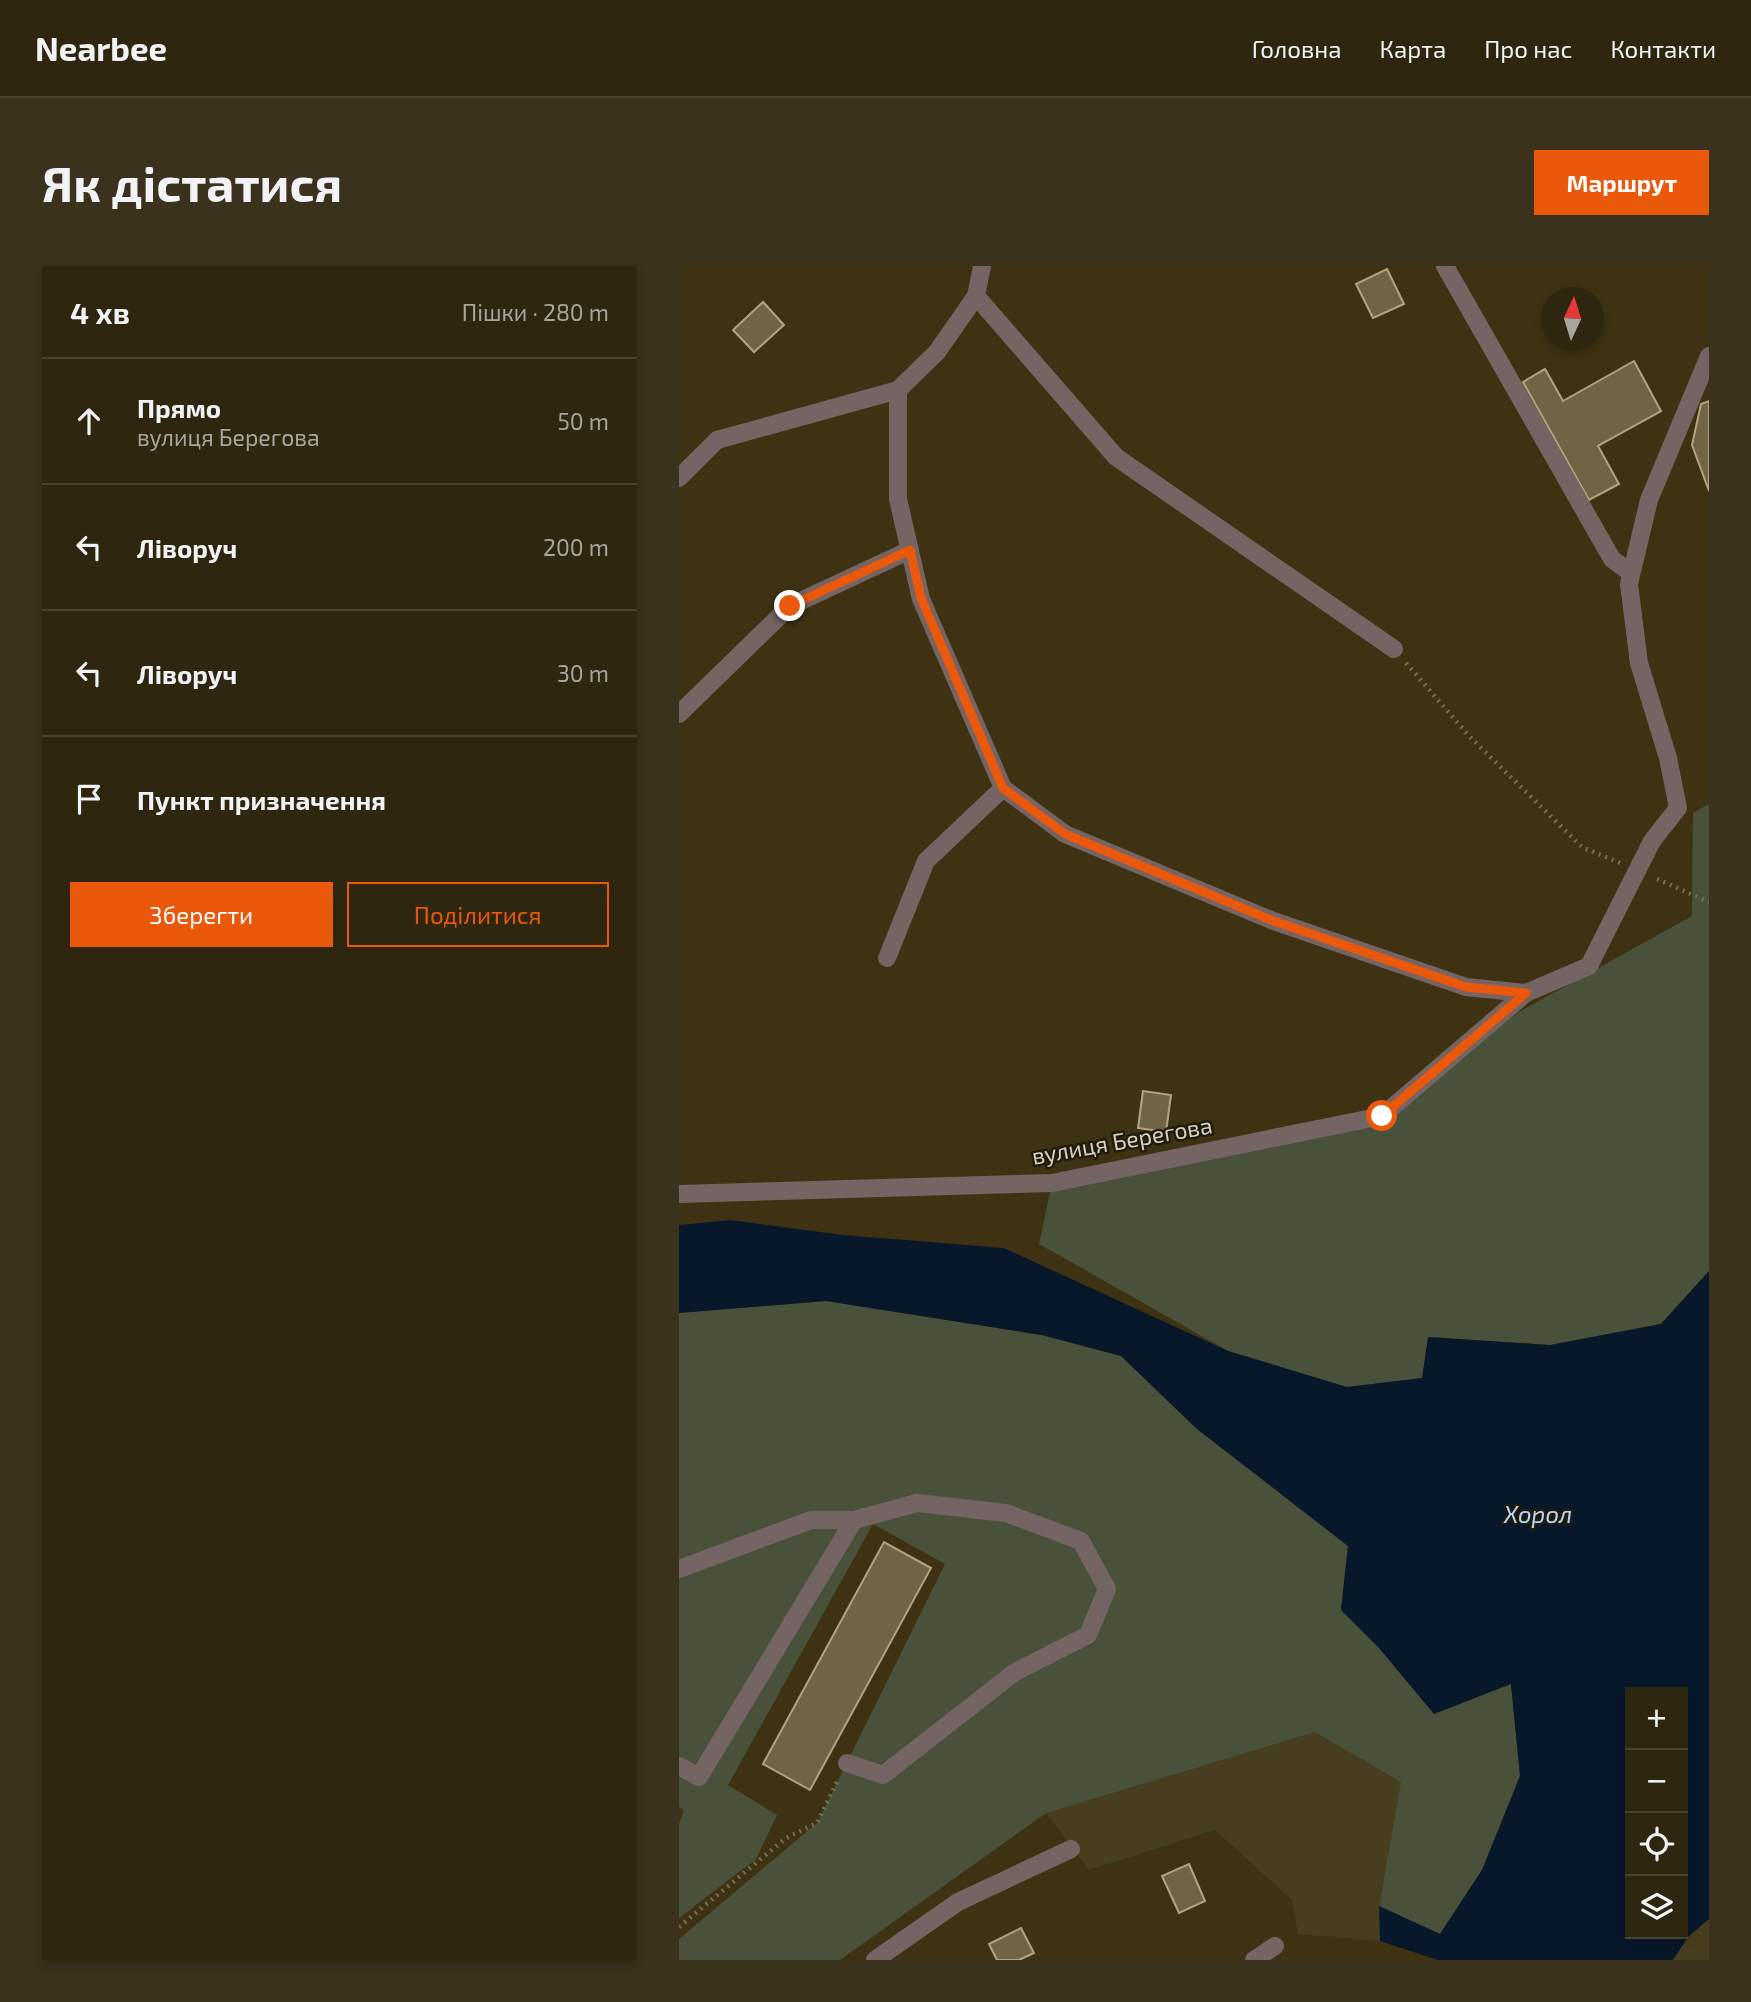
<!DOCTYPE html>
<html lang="uk">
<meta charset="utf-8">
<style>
:root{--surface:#2e260e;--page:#3a321c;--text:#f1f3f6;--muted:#a7a59e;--line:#49432e;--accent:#ea580c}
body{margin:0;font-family:"Exo 2",sans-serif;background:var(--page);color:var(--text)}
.controls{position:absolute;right:21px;bottom:21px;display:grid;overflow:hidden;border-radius:0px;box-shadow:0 4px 10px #0003}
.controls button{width:63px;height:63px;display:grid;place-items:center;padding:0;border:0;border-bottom:2px solid var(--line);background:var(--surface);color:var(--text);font:35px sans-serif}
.compass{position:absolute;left:862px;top:21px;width:63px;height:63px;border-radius:50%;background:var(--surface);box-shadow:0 4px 10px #0003;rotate:4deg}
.stop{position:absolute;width:21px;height:21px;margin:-16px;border:5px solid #ea580c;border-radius:50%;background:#fff}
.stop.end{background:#ea580c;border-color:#fff;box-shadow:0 2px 7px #0008}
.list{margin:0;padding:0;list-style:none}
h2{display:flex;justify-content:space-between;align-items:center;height:91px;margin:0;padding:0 28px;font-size:30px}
h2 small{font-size:23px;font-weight:400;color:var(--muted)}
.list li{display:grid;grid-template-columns:46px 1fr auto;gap:21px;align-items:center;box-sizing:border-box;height:126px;padding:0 28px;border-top:2px solid var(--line)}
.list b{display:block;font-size:26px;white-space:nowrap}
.list p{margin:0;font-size:23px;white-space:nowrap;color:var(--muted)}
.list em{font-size:23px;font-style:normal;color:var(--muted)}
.actions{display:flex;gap:14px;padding:21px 28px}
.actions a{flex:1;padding:16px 0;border:2px solid var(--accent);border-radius:0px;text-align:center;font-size:24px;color:var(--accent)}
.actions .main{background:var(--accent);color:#fff}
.icon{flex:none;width:38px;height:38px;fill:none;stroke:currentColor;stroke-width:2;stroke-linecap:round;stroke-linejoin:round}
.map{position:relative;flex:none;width:1030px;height:1694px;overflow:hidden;border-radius:0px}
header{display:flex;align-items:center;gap:42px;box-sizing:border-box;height:98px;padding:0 35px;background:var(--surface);border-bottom:2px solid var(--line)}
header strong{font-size:33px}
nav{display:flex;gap:38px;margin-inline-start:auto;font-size:24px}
.intro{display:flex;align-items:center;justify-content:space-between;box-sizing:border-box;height:168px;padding:0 42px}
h1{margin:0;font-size:49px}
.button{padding:18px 32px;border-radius:0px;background:var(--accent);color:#fff;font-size:24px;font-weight:700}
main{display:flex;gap:42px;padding:0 42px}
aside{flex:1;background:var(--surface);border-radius:0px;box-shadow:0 4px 10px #0003}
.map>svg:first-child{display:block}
</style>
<header>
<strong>Nearbee</strong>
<nav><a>Головна</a><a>Карта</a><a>Про нас</a><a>Контакти</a></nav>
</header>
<div class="intro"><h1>Як дістатися</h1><a class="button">Маршрут</a></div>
<main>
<aside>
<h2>4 хв<small>Пішки · 280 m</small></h2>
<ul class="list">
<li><svg class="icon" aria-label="ahead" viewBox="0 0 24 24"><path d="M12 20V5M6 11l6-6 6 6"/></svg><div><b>Прямо</b><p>вулиця Берегова</p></div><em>50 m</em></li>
<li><svg class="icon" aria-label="left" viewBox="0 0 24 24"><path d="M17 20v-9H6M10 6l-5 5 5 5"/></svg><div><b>Ліворуч</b></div><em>200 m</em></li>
<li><svg class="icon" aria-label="left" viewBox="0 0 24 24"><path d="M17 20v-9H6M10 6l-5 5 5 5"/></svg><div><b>Ліворуч</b></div><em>30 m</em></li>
<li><svg class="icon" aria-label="arrive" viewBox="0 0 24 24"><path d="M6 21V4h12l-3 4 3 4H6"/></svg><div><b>Пункт призначення</b></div></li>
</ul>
<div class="actions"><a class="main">Зберегти</a><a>Поділитися</a></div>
</aside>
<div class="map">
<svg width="1030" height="1694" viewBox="0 0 1030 1694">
<rect width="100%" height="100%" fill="#3e3213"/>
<!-- green -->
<g fill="#4a513a">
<polygon points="1030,538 1030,1005 982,1058 871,1079 750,1071 744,1112 668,1121 549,1085 360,978 373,917 703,850 840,746 1013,650 1014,547"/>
<polygon points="147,1035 363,1069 442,1090 518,1163 669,1280 662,1344 700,1382 832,1418 841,1510 803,1604 761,1668 700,1640 721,1516 367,1547 161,1694 0,1694 0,1673 138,1557 266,1298 194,1258 49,1519 98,1549 77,1593 0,1652 0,1558 5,1544 0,1541 0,1047"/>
</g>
<!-- sand -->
<g fill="#463e1e">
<polygon points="636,1466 722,1516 700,1640 701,1675 619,1668 613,1634 536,1564 410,1604 367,1547"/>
<polygon points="1030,1653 1030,1694 994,1694 1009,1671"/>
</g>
<!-- water -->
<path fill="#08182b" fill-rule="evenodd" d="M52 954 164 969 325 982 549 1085 668 1121 743 1112 749 1071 871 1079 982 1058 1030 1005V1653L1009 1671 994 1694H759L701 1675 700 1640 761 1668 803 1604 841 1510 832 1418 755 1448 700 1382 662 1344 669 1280 518 1163 442 1090 363 1069 147 1035 0 1047V959ZM951 1426H1004V1668H951Z"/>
<!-- building -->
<g fill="#706444" stroke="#b2a482" stroke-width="2">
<polygon points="708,3 725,38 694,52 677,18"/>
<polygon points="84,36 105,59 75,86 54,64"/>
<polygon points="955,95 982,145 919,180 940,218 910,234 844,116 866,103 884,135"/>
<polygon points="1030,135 1030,225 1013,179 1022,138"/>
<polygon points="464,825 492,829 487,866 459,862"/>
<polygon points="205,1276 252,1302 131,1524 84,1498"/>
<polygon points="510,1598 526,1635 500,1647 483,1610"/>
<polygon points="342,1662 355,1687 340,1694 318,1694 310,1678"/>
</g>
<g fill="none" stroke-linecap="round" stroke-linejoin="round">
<!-- path -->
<g stroke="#776d53" stroke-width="4.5" stroke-dasharray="2 5" stroke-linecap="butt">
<polyline points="727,397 791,471 903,581 941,597"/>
<polyline points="978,613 1030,636"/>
<polyline points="0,1661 107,1572 138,1557 158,1516"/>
</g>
<!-- minor -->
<g stroke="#746463" stroke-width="18">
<polyline points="303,0 297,30 258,86 219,124 219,233 242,333 324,522 386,568 592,654 787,721 847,727 910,700 973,575 999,542 989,492 960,397 950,318 970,234 1030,90"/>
<polyline points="766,0 933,293 952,307"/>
<polyline points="297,30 437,191 715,383"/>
<polyline points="0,212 38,174 219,124"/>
<polyline points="0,448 111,340 231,284"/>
<polyline points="208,692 247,595 324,522"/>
<polyline points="0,928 373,917 703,850 847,727"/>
<polyline points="0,1303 132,1254 175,1254"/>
<polyline points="0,1500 20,1511 175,1254 238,1237 327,1247 402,1275 428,1323 409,1369 336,1406 204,1509 168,1497"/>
<polyline points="196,1694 279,1636 392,1583"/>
<polyline points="575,1694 596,1680"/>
</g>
</g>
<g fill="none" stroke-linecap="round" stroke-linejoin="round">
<!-- route -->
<polyline stroke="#ea580c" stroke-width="9" points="111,340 231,284 242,332 324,522 386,568 592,654 787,721 847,727 703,850"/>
</g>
<g text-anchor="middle" stroke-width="5" stroke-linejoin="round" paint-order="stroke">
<!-- street labels -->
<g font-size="23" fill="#d8d1c0" stroke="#201b0d">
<text transform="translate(443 875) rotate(-10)" y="8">вулиця Берегова</text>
</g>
<!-- water labels -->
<g font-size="24" font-style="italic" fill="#b7d5f9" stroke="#201b0d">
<text x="859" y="1257">Хорол</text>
</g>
</g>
</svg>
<div class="controls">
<button>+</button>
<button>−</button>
<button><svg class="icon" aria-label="locate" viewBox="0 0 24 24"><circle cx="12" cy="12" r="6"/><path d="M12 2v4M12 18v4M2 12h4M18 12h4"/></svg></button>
<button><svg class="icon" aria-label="layers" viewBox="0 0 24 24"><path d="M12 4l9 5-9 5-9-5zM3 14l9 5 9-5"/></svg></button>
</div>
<svg class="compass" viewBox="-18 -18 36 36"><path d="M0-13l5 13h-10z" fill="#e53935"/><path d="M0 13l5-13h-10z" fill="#a7a59e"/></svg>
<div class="stop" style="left:703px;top:850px"></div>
<div class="stop end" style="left:111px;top:340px"></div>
</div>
</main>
